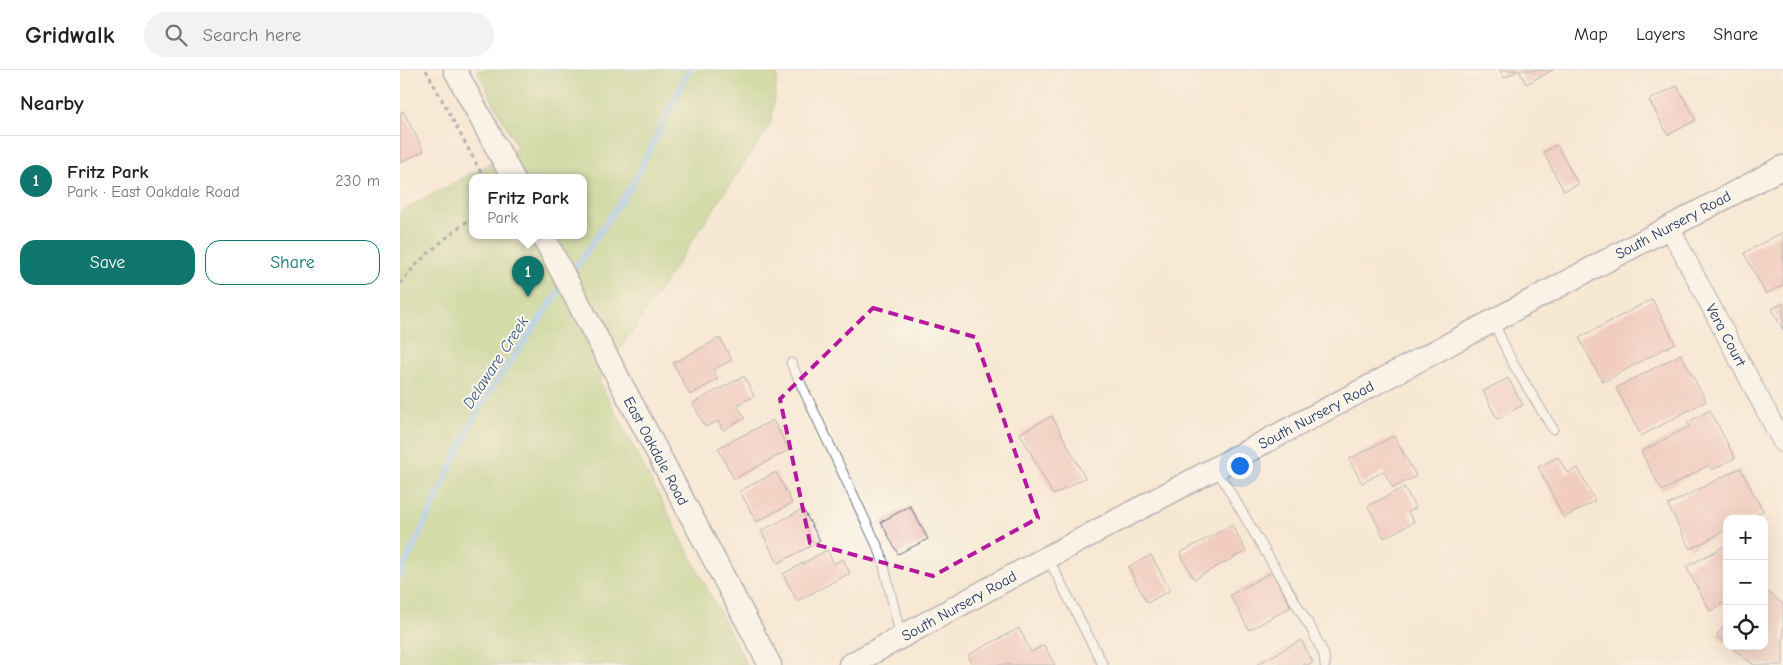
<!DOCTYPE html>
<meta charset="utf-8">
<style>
:root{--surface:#fff;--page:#f2f2f2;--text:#202124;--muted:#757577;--line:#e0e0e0;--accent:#0f766e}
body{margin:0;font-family:"Comic Neue",sans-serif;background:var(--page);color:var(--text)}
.controls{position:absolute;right:15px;bottom:15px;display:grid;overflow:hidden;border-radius:10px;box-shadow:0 5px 20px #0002}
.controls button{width:45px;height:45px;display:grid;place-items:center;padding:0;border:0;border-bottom:1px solid var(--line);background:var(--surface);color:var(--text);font:25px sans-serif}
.you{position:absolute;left:839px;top:395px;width:18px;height:18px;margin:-12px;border:4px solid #fff;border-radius:50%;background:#1a73e8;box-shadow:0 0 0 8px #1a73e833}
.badge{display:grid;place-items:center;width:32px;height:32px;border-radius:50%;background:var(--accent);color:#fff;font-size:16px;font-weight:700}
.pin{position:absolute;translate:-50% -41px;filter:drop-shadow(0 1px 2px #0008)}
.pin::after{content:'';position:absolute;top:26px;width:18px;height:15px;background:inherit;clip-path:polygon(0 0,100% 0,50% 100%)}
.popup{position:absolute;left:69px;top:104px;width:118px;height:65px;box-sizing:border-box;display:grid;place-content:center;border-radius:10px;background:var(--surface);filter:drop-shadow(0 1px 4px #0005);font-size:16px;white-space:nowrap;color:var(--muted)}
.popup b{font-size:19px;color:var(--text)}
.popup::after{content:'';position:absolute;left:50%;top:100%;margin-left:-10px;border:10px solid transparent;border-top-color:var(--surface)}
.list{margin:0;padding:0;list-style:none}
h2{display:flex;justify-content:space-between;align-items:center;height:65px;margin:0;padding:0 20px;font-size:21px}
h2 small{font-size:16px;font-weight:400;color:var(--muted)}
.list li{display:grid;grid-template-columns:32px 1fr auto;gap:15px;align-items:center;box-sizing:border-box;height:90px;padding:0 20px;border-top:1px solid var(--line)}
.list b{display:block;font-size:19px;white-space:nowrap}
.list p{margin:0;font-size:16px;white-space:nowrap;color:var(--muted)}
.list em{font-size:16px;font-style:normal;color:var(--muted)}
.actions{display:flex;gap:10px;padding:15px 20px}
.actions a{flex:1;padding:11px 0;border:1px solid var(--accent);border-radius:15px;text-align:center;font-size:18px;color:var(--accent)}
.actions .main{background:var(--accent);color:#fff}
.icon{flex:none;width:28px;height:28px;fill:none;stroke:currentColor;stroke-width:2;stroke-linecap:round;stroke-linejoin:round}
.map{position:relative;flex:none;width:1383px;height:595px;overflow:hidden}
header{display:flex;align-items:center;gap:30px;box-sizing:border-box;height:70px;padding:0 25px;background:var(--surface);border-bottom:1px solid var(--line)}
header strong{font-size:24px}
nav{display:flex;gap:28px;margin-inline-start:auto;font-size:18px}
.search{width:350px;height:45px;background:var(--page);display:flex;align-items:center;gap:12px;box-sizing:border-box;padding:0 18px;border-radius:28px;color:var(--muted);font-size:19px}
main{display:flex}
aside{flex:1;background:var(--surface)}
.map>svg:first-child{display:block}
</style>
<header>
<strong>Gridwalk</strong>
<div class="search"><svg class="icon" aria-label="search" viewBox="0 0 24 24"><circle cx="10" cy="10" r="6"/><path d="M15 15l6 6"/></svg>Search here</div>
<nav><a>Map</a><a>Layers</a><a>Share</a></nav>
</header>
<main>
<aside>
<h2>Nearby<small></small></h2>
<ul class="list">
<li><span class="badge">1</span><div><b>Fritz Park</b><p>Park · East Oakdale Road</p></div><em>230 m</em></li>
</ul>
<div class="actions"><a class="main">Save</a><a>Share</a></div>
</aside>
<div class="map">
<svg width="1383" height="595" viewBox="0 0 1383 595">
<rect width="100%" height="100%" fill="#fbf7ec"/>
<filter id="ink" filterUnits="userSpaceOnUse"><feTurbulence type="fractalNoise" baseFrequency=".02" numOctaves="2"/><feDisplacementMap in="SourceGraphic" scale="10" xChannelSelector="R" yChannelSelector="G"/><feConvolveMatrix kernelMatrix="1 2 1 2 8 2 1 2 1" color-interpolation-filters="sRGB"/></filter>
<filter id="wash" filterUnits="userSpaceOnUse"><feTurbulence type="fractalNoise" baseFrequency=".0096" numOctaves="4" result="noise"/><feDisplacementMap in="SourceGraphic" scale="20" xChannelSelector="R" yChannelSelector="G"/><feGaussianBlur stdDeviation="1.12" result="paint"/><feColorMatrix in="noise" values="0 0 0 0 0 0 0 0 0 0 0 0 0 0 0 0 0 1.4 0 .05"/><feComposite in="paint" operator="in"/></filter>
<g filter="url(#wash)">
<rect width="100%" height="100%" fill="#f7e8d3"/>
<!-- green -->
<path fill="#a6cc76" stroke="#607e6a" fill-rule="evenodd" d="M77 0H378L371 53 199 311 347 595H0V142L118 79ZM73 108H183V166H73Z"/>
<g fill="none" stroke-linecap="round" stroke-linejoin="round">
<!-- stream -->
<g stroke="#7bbdf1" stroke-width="6">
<polyline points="170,206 233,114 289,0"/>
<polyline points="0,505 80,336 164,214"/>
</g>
</g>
<g id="blocks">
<!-- building -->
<g fill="#e9aca7">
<polygon points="1100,0 1153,0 1126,14 1119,0 1104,8"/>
<polygon points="1277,16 1296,50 1268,65 1249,30"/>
<polygon points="3,41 24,81 0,93 0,43"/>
<polygon points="1157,75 1178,114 1164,121 1143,82"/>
<polygon points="1383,162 1383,215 1366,224 1344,183"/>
<polygon points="1252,229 1275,273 1203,312 1179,268"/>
<polygon points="1383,233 1383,260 1372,239"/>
<polygon points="320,268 332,290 313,300 318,309 290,325 273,293"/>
<polygon points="1281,284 1306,331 1241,366 1216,318"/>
<polygon points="344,306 354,326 337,335 345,348 323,360 318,351 305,357 293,333"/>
<polygon points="1108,308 1123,335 1097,349 1083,321"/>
<polygon points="1310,340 1335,388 1312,400 1309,395 1262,421 1241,382 1289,356 1287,353"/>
<polygon points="652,346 685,408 653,425 620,363"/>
<polygon points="373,350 389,380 334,409 318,378"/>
<polygon points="994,366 1016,406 993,418 984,401 962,413 949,389"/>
<polygon points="1158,387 1167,403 1178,398 1195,431 1164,448 1138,397"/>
<polygon points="1340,398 1363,441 1348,449 1327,449 1327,460 1290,479 1268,435"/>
<polygon points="376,402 392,433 356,452 340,421"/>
<polygon points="1004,417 1016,438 1008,442 1014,452 984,468 968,436"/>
<polygon points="510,436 528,469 498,484 481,452"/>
<polygon points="403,439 420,471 378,493 361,461"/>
<polygon points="832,455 846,481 794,509 780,483"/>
<polygon points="1327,475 1327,531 1310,541 1286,497"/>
<polygon points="427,480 434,494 443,489 450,503 397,531 383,504"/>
<polygon points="751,485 770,520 747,533 728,497"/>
<polygon points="872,502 891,537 849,560 830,525"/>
<polygon points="1366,520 1383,534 1383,595 1354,595 1329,576 1364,576"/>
<polygon points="1327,553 1327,574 1316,566"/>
<polygon points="619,558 631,582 644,575 655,595 573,595 568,585"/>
<polygon points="901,570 913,592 907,595 856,595"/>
</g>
</g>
</g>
<g filter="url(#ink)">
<use href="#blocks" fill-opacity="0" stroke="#687087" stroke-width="1"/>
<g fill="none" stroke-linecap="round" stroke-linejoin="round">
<defs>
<g id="service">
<polyline points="1093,251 1112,292 1153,359"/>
<polyline points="391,293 481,484 501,567"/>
<polyline points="816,398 913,562 924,585 925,595"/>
<polyline points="648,488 703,595"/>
</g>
<polyline id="minor" points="1269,157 1383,373"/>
<g id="tertiary">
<polyline points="55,0 113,108"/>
<polyline points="143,166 370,595"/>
<polyline points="450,595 618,503 1383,97"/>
</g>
</defs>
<!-- service casing -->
<use href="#service" stroke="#687087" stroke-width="11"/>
<!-- minor casing -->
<use href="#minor" stroke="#687087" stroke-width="21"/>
<!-- tertiary casing -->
<use href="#tertiary" stroke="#687087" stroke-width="25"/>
<!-- path -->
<g stroke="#687087" stroke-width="3" stroke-dasharray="4 4" stroke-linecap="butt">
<polyline points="26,0 84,108"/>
<path d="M0 214C20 187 47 167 73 147"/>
</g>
<!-- service -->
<use href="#service" stroke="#fff" stroke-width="9"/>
<!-- minor -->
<use href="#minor" stroke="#fff" stroke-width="19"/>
<!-- tertiary -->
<use href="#tertiary" stroke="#fff" stroke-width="22"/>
</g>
</g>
<!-- marked area -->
<path d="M0 0H1383V595H0ZM473 238 575 267 638 448 533 506 410 473 380 329Z" fill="#f7e8d3" fill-opacity=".55" fill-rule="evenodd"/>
<path fill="none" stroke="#b5179e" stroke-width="4" stroke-dasharray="10 6" stroke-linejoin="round" d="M473 238 575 267 638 448 533 506 410 473 380 329Z"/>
<g text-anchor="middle" stroke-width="4" stroke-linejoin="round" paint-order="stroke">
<!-- street labels -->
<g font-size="15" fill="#1b2f5e" stroke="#fbf7ec">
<text transform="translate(1273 155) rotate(-28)" y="5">South Nursery Road</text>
<text transform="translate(1326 265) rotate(62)" y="5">Vera Court</text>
<text transform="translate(916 345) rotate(-28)" y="5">South Nursery Road</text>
<text transform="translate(256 381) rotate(62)" y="5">East Oakdale Road</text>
<text transform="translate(559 536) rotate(-29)" y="5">South Nursery Road</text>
</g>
<!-- water labels -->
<g font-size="16" font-style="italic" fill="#385a8a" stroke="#fbf7ec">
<text transform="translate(95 292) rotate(-57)" y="6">Delaware Creek</text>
</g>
</g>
</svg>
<div class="controls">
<button>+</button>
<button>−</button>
<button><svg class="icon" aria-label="locate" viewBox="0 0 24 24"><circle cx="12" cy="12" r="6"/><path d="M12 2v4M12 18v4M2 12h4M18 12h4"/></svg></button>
</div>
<div class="you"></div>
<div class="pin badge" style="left:128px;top:227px">1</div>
<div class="popup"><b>Fritz Park</b>Park</div>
</div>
</main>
